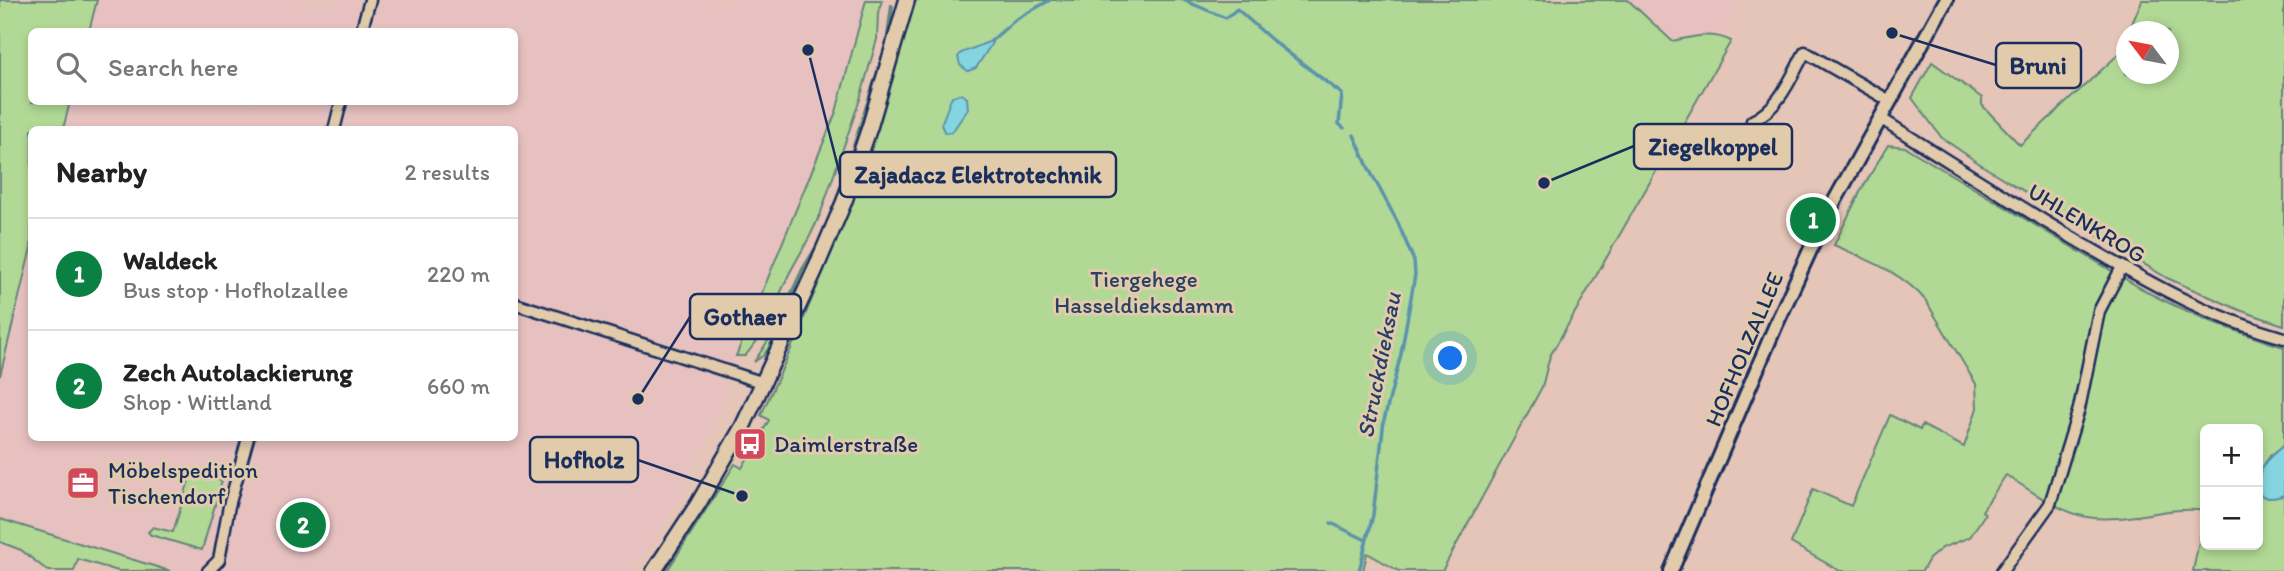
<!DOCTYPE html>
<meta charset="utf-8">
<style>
:root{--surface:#fff;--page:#f2f2f2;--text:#222;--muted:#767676;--line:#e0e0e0;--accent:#0b8043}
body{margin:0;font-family:Itim,sans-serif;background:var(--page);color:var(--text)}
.controls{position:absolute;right:21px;bottom:21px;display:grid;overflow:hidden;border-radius:10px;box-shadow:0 4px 10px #0003}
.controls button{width:63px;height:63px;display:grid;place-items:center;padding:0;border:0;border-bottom:2px solid var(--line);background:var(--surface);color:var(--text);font:35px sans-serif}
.compass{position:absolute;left:2116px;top:21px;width:63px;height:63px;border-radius:50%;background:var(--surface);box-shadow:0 4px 10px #0003;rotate:302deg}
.you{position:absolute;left:1451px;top:359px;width:24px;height:24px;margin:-18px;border:5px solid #fff;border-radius:50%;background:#1a73e8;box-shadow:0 0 0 10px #1a73e833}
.badge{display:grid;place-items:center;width:46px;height:46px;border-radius:50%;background:var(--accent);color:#fff;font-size:23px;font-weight:700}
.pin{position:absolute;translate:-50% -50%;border:4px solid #fff;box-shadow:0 2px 7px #0006}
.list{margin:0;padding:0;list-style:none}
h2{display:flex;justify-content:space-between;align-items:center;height:91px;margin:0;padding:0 28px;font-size:30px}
h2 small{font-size:23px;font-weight:400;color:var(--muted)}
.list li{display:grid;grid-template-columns:46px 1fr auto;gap:21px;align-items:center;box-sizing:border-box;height:112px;padding:0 28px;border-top:2px solid var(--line)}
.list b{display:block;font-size:26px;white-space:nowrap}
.list p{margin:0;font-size:23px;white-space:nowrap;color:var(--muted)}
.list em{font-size:23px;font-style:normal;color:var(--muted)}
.icon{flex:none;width:38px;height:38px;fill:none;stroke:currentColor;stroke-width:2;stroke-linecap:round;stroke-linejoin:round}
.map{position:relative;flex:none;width:2284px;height:571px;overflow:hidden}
.search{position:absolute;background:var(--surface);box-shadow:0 4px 10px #0003;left:28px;top:28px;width:490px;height:77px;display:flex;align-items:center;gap:18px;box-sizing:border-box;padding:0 24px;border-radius:10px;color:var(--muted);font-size:26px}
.panel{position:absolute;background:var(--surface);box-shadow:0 4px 10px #0003;left:28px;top:126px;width:490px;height:315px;border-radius:10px}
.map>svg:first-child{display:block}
</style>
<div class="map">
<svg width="2284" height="571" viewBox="0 0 2284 571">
<rect width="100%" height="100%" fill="#e4c5b7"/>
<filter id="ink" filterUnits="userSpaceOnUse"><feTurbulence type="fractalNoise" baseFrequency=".0143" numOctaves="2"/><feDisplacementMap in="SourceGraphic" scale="14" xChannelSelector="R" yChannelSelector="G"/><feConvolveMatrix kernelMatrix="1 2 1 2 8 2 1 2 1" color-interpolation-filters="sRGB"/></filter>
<g filter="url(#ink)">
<!-- built -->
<g fill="#e6c1c0">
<polygon points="97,0 866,0 836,112 736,356 725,387 725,403 713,431 690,472 683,493 633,571 170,571 0,519 0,376 31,248 32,438 514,438 514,130 63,129 70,102 514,102 514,32 89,31"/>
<polygon points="1628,0 1743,0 1722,36 1707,34 1672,41"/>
<polygon points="0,542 21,550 48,571 0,571"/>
</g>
<!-- green -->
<g fill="#b1d995" stroke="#66847a" stroke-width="2">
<polygon points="0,0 97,0 89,31 32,32 32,102 70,102 63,129 32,130 31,248 0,376"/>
<polygon points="866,0 882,0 878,13 877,39 860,99 820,215 810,236 789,274 768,321 760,337 745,356 736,356 836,112"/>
<path d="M914 0H1628L1672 41C1693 37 1711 31 1731 41L1550 356 1542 387 1442 571H1399L1367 553 1363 571H667L735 464 742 468 769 420 761 415C825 280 873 143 914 0Z"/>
<polygon points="2142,0 2284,0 2284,325 2242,311 2167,278 1986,168 1942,138 1912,98 1932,62 1982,98 1982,105 2020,145 2120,53 2126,38 2126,74 2168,74 2168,32 2129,31"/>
<polygon points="891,5 893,6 889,35 863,128 838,199 821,241 803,271 769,347 764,355 754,362 771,336 802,269 819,241 836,199 886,43"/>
<path d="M1888 145 1905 147 2147 292C2191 315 2236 332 2284 347V445L2270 456 2258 473V429H2205V511C2167 505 2126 524 2087 517 2061 513 2028 489 2006 475L1982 511 1985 514 1970 537 1942 548 1929 559 1922 571H1840L1791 543 1813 489 1851 506 1890 415 1920 430 1922 425 1964 447 1977 408 1976 384 1926 301C1902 272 1867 260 1834 245L1860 192Z"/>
<polygon points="191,474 202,474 222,481 202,550 151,535 148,532 153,527 173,532"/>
<path d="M2258 493C2266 500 2275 498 2284 495V571H2193L2205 512V545H2258Z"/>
<polygon points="0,519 170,571 118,571 78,559 74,571 48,571 21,550 0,542"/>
</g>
<!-- water -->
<g fill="#85d5e0" stroke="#5b93ac" stroke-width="2">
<polygon points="991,41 992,43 976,68 968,71 960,65 958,57 961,53"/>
<polygon points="962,94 967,98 968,109 952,132 945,133 941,125 952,96"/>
<path d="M2284 445V495C2275 499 2266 500 2258 493 2258 467 2264 461 2284 445Z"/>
</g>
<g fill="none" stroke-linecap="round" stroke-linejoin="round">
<!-- stream -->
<g stroke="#5b93ac" stroke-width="3.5">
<polyline points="1183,0 1226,18 1237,9 1273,41 1342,94 1339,124 1344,128"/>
<polyline points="991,41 1015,20 1050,0"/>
<polyline points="1354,135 1370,171 1398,223 1414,261 1415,275 1401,354 1384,420 1373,515 1359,571"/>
<polyline points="1331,523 1366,540"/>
</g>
<defs>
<g id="minor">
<polyline points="361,32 370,0"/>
<path d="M1880 118C1951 163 2022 209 2095 251 2157 287 2214 319 2284 338"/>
<path d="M1752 121C1780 108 1791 77 1805 52L1890 101"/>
<polyline points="334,130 341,102"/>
<polyline points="514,303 764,383"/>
<polyline points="208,571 219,560 229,506 248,438"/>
<polyline points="2002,571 2050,504 2079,409 2099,311 2122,267"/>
</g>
<polyline id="tertiary" points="1671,571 1775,327 1823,222 1946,0"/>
<polyline id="secondary" points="654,571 698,504 743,426 815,270 844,202 870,126 907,0"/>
</defs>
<!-- minor casing -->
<use href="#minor" stroke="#1b2f5e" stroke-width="15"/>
<!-- tertiary casing -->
<use href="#tertiary" stroke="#1b2f5e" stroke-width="18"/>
<!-- secondary casing -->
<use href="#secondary" stroke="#1b2f5e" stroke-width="19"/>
<!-- minor -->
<use href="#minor" stroke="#e1cbaa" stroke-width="10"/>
<!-- tertiary -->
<use href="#tertiary" stroke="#e1cbaa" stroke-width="12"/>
<!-- secondary -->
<use href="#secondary" stroke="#e1cbaa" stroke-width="14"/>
</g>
</g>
<!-- icons -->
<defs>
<symbol id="bus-square" viewBox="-11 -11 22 22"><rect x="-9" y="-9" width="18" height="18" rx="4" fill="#d1495b" stroke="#e1cbaa"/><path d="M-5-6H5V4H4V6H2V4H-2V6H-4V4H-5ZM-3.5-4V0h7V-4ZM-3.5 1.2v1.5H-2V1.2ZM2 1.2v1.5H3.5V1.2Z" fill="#fff"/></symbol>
<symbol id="office-square" viewBox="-11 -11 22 22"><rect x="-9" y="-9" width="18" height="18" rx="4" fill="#d1495b" stroke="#e1cbaa"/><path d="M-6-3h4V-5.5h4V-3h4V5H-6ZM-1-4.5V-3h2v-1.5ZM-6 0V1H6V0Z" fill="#fff"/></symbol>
</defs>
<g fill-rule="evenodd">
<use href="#bus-square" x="731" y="425" width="38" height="38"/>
<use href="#office-square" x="64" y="464" width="38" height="38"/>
</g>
<g text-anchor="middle" stroke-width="6" stroke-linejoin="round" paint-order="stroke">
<!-- street labels -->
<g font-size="23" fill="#1b2f5e" stroke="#e1cbaa">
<text transform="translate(2087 223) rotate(31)" y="8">UHLENKROG</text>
<text transform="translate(1744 349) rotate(-67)" y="8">HOFHOLZALLEE</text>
</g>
<!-- park labels -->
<g font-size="23" fill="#2a4064" stroke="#e1cbaa">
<text x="1144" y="287">Tiergehege<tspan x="1144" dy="26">Hasseldieksdamm</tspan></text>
</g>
<!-- poi labels -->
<g font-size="23" fill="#1b2f5e" stroke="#e1cbaa" text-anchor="start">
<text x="774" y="452">Daimlerstraße</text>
<text x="108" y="478">Möbelspedition<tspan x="108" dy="26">Tischendorf</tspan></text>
</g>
<!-- water labels -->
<g font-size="24" font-style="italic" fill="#26406b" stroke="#e1cbaa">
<text transform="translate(1379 365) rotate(-79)" y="8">Struckdieksau</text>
</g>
</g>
<!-- callouts -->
<path fill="none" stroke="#1b2f5e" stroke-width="2.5" d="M1892 33L1996 65M1544 183L1634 146M808 50L840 175M638 399L690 317M742 496L638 460"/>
<g fill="#1b2f5e" stroke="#e1cbaa" stroke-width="2.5">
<circle cx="1892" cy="33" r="7"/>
<circle cx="1544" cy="183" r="7"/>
<circle cx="808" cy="50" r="7"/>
<circle cx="638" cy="399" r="7"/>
<circle cx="742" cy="496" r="7"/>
</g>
<g fill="#e1cbaa" stroke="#1b2f5e" stroke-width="2.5">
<rect x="1996" y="43" width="85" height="45" rx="7"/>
<rect x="1634" y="124" width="158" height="45" rx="7"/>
<rect x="840" y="152" width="276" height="45" rx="7"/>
<rect x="690" y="294" width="111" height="45" rx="7"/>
<rect x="530" y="437" width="108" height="45" rx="7"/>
</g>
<g font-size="24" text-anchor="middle" font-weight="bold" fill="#1b2f5e">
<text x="2038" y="74">Bruni</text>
<text x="1713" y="155">Ziegelkoppel</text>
<text x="978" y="183">Zajadacz Elektrotechnik</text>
<text x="745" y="325">Gothaer</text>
<text x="584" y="468">Hofholz</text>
</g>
</svg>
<div class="controls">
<button>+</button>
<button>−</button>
</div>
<svg class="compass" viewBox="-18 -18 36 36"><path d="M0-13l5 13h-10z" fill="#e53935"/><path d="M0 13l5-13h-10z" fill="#767676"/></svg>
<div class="you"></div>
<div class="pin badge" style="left:1813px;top:220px">1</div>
<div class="pin badge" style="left:303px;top:525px">2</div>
<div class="search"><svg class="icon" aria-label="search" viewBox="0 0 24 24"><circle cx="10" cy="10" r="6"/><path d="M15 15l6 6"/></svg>Search here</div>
<section class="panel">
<h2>Nearby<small>2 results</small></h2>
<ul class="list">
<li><span class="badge">1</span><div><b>Waldeck</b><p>Bus stop · Hofholzallee</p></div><em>220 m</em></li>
<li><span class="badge">2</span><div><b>Zech Autolackierung</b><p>Shop · Wittland</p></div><em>660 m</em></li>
</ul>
</section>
</div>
